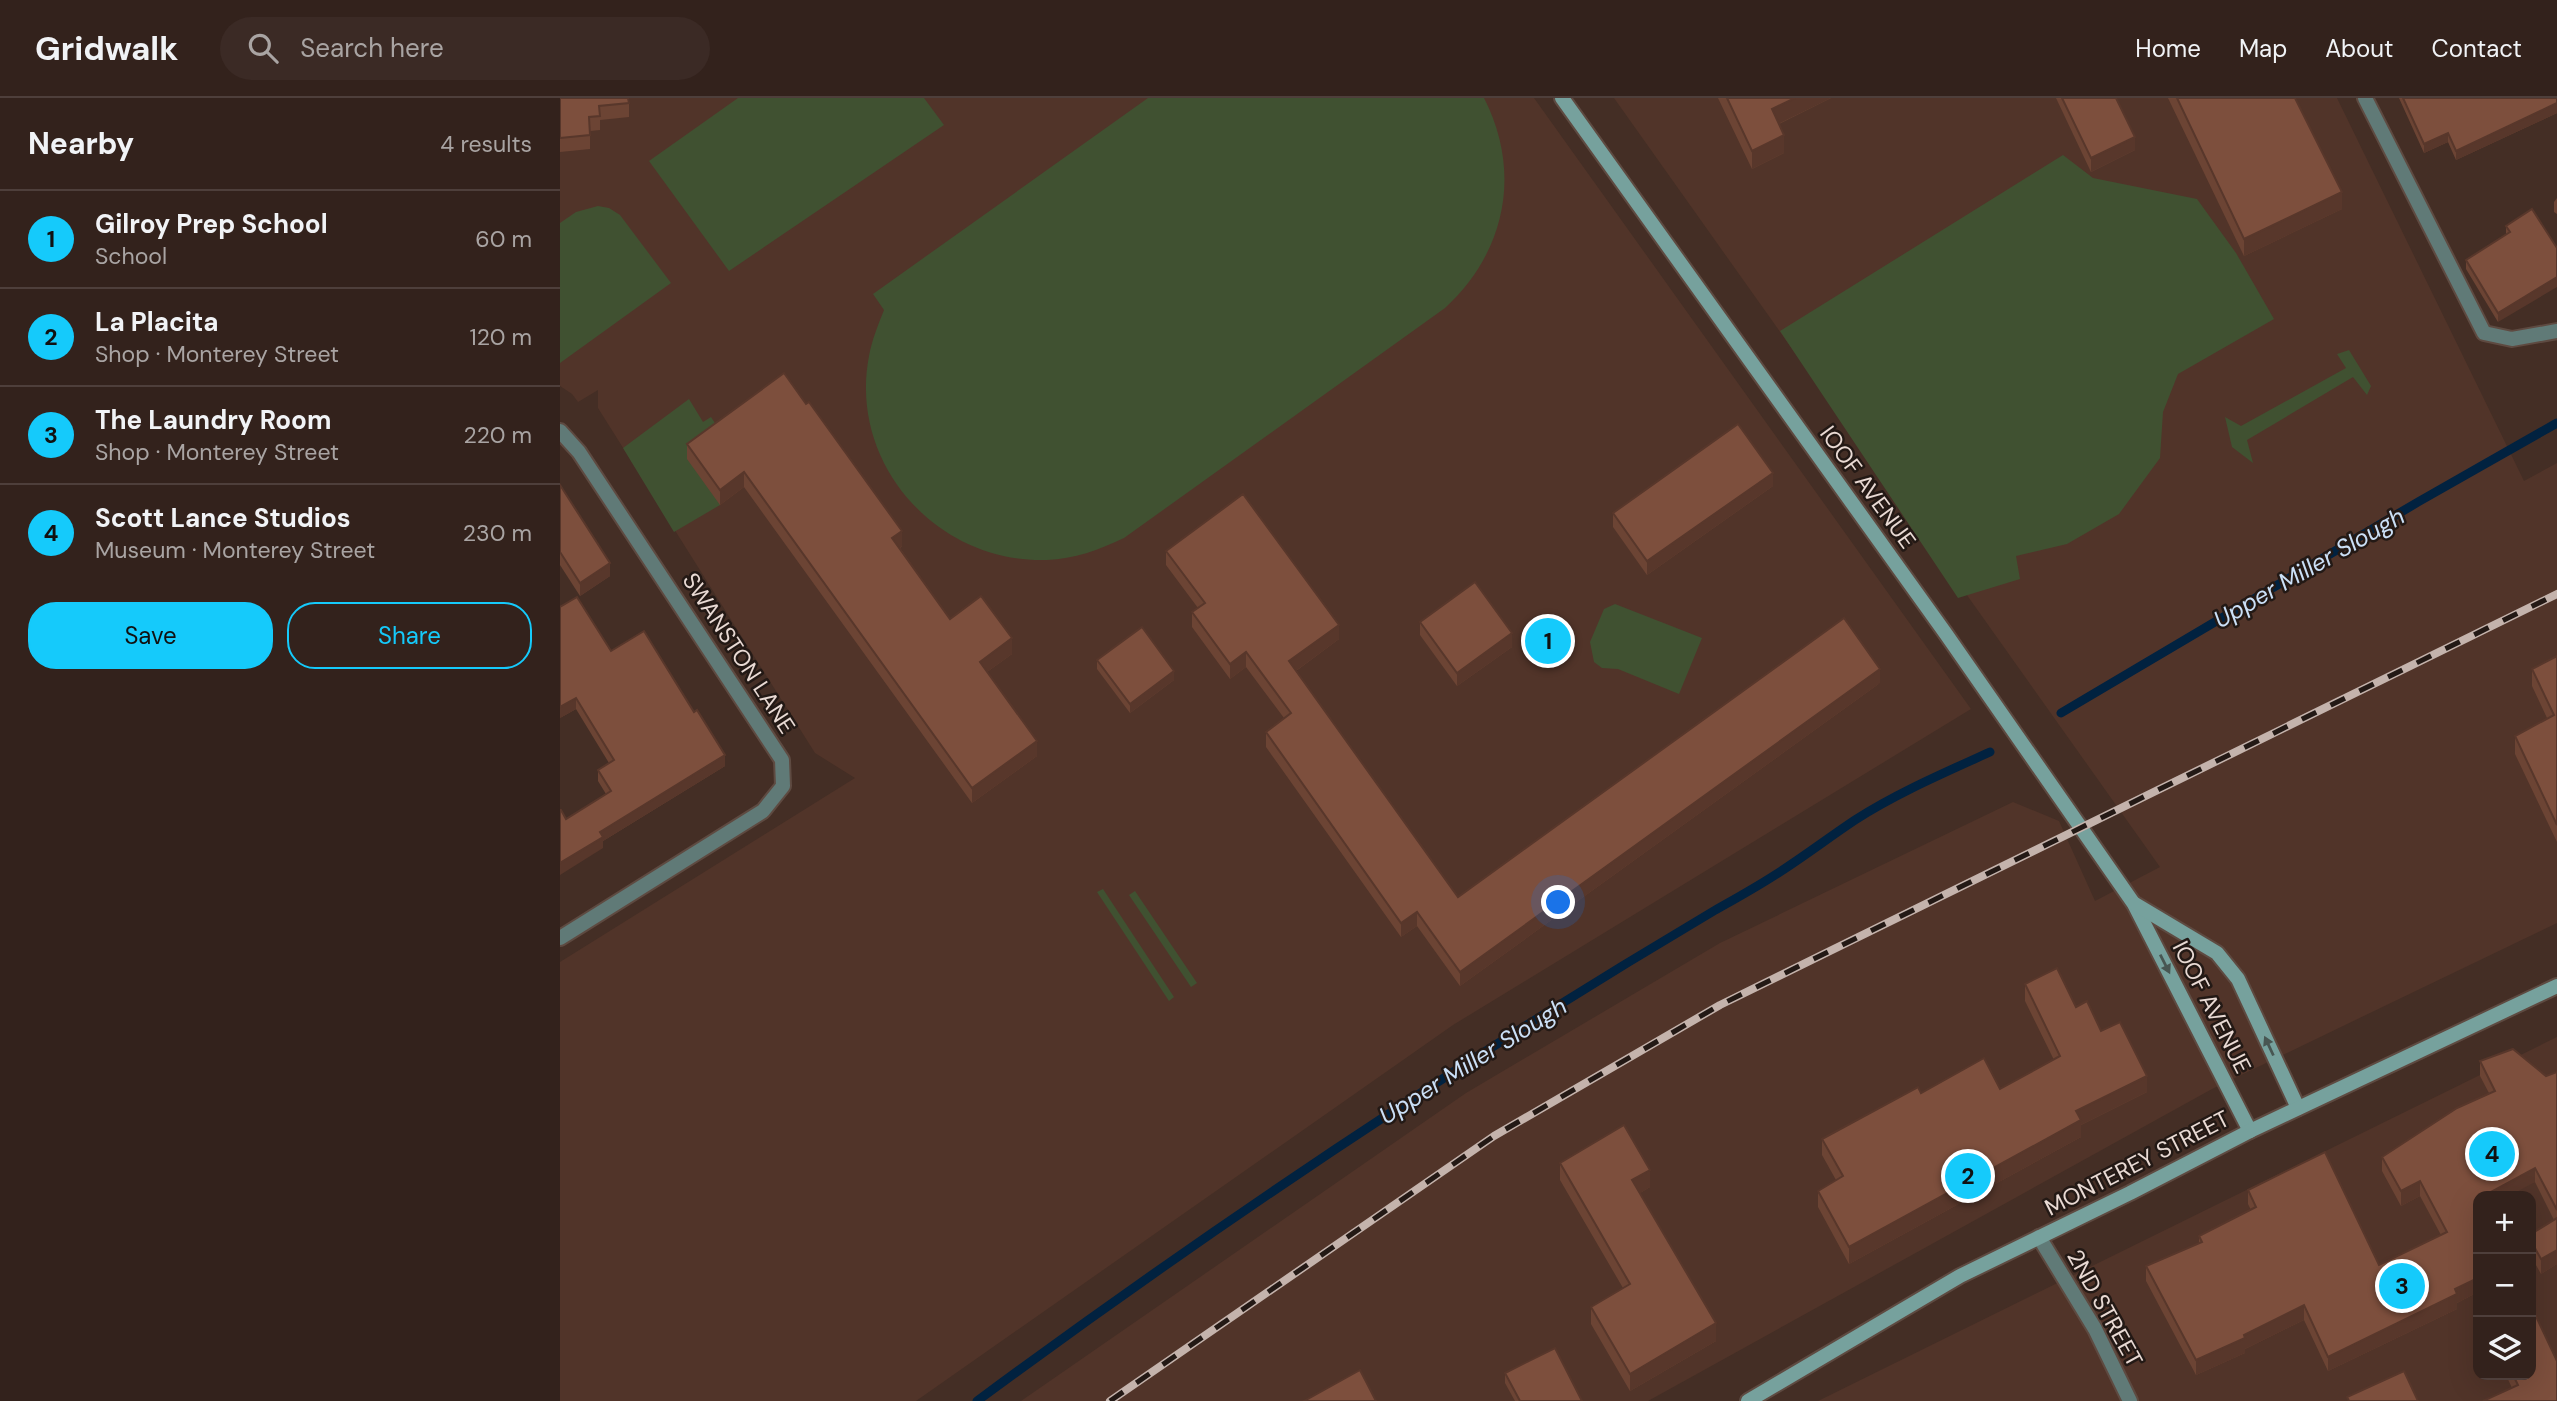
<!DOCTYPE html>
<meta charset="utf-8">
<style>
:root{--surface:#33221c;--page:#3b2a25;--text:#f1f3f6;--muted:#a9a4a3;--line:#4e3f3b;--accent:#15cafb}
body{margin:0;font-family:"DM Sans",sans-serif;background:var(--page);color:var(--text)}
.controls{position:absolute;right:21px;bottom:21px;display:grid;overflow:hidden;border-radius:14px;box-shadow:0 7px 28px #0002}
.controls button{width:63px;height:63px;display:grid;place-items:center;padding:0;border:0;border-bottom:2px solid var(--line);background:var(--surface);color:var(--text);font:35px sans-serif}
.you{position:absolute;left:999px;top:805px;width:24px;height:24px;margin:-18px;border:5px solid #fff;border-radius:50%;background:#1a73e8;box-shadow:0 0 0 10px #1a73e833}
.badge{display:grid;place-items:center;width:46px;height:46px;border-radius:50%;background:var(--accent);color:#111;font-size:23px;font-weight:700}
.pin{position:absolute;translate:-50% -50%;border:4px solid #fff;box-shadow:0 2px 7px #0006}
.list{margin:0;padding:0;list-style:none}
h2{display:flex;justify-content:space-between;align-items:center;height:91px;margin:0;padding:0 28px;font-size:30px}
h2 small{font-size:23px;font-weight:400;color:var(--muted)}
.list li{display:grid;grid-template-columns:46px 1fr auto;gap:21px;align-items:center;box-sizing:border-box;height:98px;padding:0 28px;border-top:2px solid var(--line)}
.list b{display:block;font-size:26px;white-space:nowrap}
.list p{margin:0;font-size:23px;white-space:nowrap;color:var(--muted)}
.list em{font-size:23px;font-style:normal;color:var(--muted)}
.actions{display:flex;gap:14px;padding:21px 28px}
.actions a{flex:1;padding:16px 0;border:2px solid var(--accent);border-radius:28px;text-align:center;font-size:24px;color:var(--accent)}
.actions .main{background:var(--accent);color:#111}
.icon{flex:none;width:38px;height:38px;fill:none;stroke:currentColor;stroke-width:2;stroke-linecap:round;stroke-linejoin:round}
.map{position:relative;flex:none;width:1997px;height:1303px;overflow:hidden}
header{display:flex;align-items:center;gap:42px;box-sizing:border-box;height:98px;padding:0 35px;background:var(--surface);border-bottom:2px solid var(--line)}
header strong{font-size:33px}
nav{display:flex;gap:38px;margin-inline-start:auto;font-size:24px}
.search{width:490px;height:63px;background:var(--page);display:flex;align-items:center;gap:18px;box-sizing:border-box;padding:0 24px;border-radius:38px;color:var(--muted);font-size:26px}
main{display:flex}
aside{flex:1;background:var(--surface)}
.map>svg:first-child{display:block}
</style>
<header>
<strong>Gridwalk</strong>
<div class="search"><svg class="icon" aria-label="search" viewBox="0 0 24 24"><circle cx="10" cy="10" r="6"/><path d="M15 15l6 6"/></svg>Search here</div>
<nav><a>Home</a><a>Map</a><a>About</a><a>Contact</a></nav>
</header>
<main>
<aside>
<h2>Nearby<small>4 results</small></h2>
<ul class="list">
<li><span class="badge">1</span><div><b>Gilroy Prep School</b><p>School</p></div><em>60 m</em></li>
<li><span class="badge">2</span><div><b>La Placita</b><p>Shop · Monterey Street</p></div><em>120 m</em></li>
<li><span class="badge">3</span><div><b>The Laundry Room</b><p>Shop · Monterey Street</p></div><em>220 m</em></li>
<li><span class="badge">4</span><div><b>Scott Lance Studios</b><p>Museum · Monterey Street</p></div><em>230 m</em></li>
</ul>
<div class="actions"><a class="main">Save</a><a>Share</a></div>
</aside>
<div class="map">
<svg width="1997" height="1303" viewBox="0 0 1997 1303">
<rect width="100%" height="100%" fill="#442e25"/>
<!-- built -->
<g fill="#513429" fill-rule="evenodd">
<polygon points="0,0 974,0 1411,611 893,927 356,1303 0,1303 0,864 295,680 255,655 38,310 38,292 18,304 12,296 0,288"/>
<polygon points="1054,0 1777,0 1964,383 1997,365 1997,825 1652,991 1088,1303 461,1303 906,995 1160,845 1453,704 1499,723 1535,803 1600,769"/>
<path d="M1997 939V1303H1258ZM1918 1098H1971V1277H1918Z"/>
</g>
<!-- green -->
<g fill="#405131">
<polygon points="178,0 364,0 384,27 169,173 89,63"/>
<path d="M588 0H924C962 74 946 154 885 210L564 440C539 452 514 461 487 462 378 466 288 366 309 258 312 242 318 227 324 212L313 196Z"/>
<polygon points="1503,57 1533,80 1637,101 1676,155 1714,221 1618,276 1603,314 1600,360 1559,416 1507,446 1456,458 1460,481 1398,500 1220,233"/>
<polygon points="38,108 49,110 60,117 111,185 0,265 0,125 16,114"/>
<polygon points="1789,252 1811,288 1807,297 1793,279 1687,342 1693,365 1672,349 1665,319 1681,328 1786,270 1777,256"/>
<polygon points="129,301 143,324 151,319 162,336 160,407 114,434 63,350"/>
<polygon points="1055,506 1142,540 1119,596 1058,571 1042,570 1034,564 1030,544 1044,511"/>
<polygon points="543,791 614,899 609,903 537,794"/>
<polygon points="575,793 637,885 631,889 569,797"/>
</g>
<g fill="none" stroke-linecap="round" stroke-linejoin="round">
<!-- stream -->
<g stroke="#012240" stroke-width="9">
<polyline points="1501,615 1858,404 1997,325"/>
<path d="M417 1303C654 1128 899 964 1152 814 1173 802 1195 790 1215 777 1242 760 1268 740 1295 722 1337 695 1384 675 1430 654"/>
</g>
<defs>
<g id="street">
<polyline points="1805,0 1924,235 1952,241 1997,233"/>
<polyline points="0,333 19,354 222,662 223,688 203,713 0,840"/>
<polyline points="1479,1139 1535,1231 1570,1303"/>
</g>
<g id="secondary">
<polyline points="1002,0 1386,536 1574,806 1690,1033"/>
<polyline points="1575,806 1657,855 1678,881 1738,1010"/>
<polyline points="1188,1303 1400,1178 1570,1095 1690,1033 1997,888"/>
</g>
</defs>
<!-- street casing -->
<use href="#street" stroke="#5e4a41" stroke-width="18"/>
<!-- secondary casing -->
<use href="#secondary" stroke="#5e4a41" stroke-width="18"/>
<!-- street -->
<use href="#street" stroke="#607a77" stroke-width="14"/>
<!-- secondary -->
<use href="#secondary" stroke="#76a19d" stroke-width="14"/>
<defs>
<polyline id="rail" points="550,1303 934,1038 1160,907 1997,496"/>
</defs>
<!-- rail casing -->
<use href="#rail" stroke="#c4b3ac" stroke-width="8"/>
<!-- rail -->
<use href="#rail" stroke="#231915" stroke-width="5" stroke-dasharray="16" stroke-linecap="butt"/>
</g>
<!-- wall -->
<g fill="#6c4434">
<polygon points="0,0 69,5 69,19 40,22 40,32 30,33 30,51 0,54"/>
<polygon points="1158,0 1271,0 1219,26 1224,55 1192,71"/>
<polygon points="1496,0 1556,0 1575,52 1531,74"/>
<polygon points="1608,0 1735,0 1782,111 1684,158"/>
<polygon points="1839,0 1997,0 1997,15 1896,62 1888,44 1864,55"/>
<polygon points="1997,100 1997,116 1994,114 1994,104"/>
<polygon points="1972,111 1938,224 1906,171 1906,162 1946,137 1946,128"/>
<polygon points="127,346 342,448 340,450 390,521 452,556 427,574 477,658 412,705 184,389 160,407 127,361"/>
<polygon points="0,387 50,478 20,498 0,467"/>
<polygon points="1213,388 1087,477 1053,429 1053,415"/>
<polygon points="606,453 779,541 736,573 898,799 1320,585 900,888 857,828 841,839 706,649 706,634 724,620 686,569 670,581 632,529 632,514 638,510 606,467"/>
<polygon points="860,524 952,549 897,588 860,537"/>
<polygon points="51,553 165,668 43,743 43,750 6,721 46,696 38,683 38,672 49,665 16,611 0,620"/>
<polygon points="1997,558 1997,744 1955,656 1955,638 1987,620 1972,588 1972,571"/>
<polygon points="537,562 614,582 570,615 537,571"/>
<polygon points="1465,886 1516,909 1541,933 1587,994 1521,1027 1521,1039 1289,1166 1258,1109 1258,1093 1276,1082 1262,1057 1262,1041 1361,995 1440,991 1494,962 1465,903"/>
<polygon points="1920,963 1986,978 1997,974 1997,1166 1981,1176 1971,1158 1971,1136 1994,1122 1975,1084 1918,1098 1918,1194 1897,1205 1897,1211 1768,1273 1744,1222 1685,1251 1685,1255 1636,1277 1586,1183 1586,1168 1639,1145 1639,1138 1691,1112 1688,1106 1688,1092 1819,1167 1881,1137 1860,1098 1841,1108 1822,1073 1822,1059 1929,995 1920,978"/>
<polygon points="1000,1065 1090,1089 1080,1095 1156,1243 1070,1293 1031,1226 1031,1209 1063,1190 1000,1082"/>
<polygon points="945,1275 1022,1303 955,1303 945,1285"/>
<polygon points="1946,1277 1971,1277 1997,1303 1952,1290"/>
</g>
<!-- shaded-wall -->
<g fill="#58372b">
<polygon points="1235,0 1271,0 1212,29 1212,11"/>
<polygon points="1997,5 1997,15 1896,62 1896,53"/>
<polygon points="1888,35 1888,44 1864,55 1864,46"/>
<polygon points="1224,37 1224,55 1192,71 1192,53"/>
<polygon points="1575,39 1575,52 1531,74 1531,60"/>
<polygon points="1782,94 1782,111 1684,158 1684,141"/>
<polygon points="1997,179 1997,189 1938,224 1938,215"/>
<polygon points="184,374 184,389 160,407 160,392"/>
<polygon points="1213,375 1213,388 1087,477 1087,463"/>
<polygon points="342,433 342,448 332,455 332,440"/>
<polygon points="50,465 50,478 20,498 20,485"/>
<polygon points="779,527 779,541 729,578 729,563"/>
<polygon points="952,535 952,549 897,588 897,575"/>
<polygon points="452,540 452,556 420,579 420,564"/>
<polygon points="686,554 686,569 670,581 670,566"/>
<polygon points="1320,571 1320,585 900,888 900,874"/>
<polygon points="614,573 614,582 570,615 570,606"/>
<polygon points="16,600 16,611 0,620 0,609"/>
<polygon points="477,643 477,658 412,705 412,690"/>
<polygon points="165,657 165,668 43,743 43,750 0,777 0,765 40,734"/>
<polygon points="857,814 857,828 841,839 841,825"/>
<polygon points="1587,978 1587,994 1521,1027 1521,1039 1289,1166 1289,1149 1516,1013"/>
<polygon points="1975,1070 1975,1084 1949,1098 1931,1098 1931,1094"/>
<polygon points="1090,1072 1090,1089 1072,1100 1072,1082"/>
<polygon points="1860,1083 1860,1098 1841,1108 1841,1093"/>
<polygon points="1997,1152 1997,1166 1981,1176 1981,1161"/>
<polygon points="1918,1180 1918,1194 1897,1205 1897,1211 1768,1273 1768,1259"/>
<polygon points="1744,1207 1744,1222 1685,1251 1685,1255 1636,1277 1636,1262"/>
<polygon points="1156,1225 1156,1243 1070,1293 1070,1276"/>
</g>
<!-- building -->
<g fill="#7d4f3d" stroke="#58372b" stroke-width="2">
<polygon points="0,0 68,0 69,5 39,8 40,18 29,19 30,37 0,40"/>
<polygon points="1167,0 1235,0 1212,11 1224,37 1192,53"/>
<polygon points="1502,0 1556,0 1575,39 1531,60"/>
<polygon points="1617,0 1735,0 1782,94 1684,141"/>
<polygon points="1843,0 1997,0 1997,5 1896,53 1888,35 1864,46"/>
<polygon points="1972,111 1997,150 1997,179 1938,215 1906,162 1950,134 1946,128"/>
<polygon points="224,275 246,306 249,304 342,433 332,440 390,521 421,498 452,540 420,564 477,643 412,690 184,374 160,392 127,346"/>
<polygon points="1178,326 1213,375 1087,463 1053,415"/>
<polygon points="0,387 50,465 20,485 0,454"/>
<polygon points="683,396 779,527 729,563 898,799 1284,520 1320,571 900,874 857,814 841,825 706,634 731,615 686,554 670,566 632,514 645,505 606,453"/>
<polygon points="915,484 952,535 897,575 860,524"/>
<polygon points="17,499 51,553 84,533 134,614 137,612 165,657 40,734 43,739 0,765 0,712 1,712 6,721 51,693 38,672 54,662 16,600 0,609 0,509"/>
<polygon points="582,529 614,573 570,606 537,562"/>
<polygon points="1997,558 1997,727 1955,638 1994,617 1972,571"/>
<polygon points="1497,870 1516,909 1527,903 1541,933 1560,924 1587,978 1516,1013 1521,1022 1289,1149 1258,1093 1283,1078 1262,1041 1358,989 1361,995 1424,960 1440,991 1500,958 1465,886"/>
<polygon points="1953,951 1986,978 1997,974 1997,1112 1975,1070 1931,1094 1933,1098 1918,1098 1918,1180 1895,1191 1897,1196 1768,1259 1744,1207 1684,1237 1685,1240 1636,1262 1586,1168 1642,1144 1639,1138 1696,1109 1688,1092 1765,1054 1819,1167 1887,1134 1860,1083 1841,1093 1822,1059 1897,1010 1935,993 1920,963"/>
<polygon points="1064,1027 1090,1072 1072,1082 1156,1225 1070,1276 1031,1209 1070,1186 1000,1065"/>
<polygon points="1997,1120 1997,1152 1981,1161 1971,1143 1971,1136"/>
<polygon points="1974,1214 1997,1263 1997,1303 1923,1303 1958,1287 1953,1277 1971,1277 1971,1216"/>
<polygon points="995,1250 1022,1303 960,1303 945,1275"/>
<polygon points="800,1272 816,1303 744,1303"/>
<polygon points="1844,1273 1858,1303 1789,1303 1787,1299"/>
</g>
<!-- one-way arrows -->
<defs><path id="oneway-solid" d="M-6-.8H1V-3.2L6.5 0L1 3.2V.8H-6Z" transform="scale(1.75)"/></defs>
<g fill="#485652">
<use href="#oneway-solid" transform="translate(1605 866) rotate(63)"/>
<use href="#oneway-solid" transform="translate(1709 948) rotate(-115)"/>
</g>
<g text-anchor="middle" stroke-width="5" stroke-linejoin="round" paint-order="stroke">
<!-- street labels -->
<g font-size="23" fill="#e9dad4" stroke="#231915">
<text transform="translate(1308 389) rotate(54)" y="8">IOOF AVENUE</text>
<text transform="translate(179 555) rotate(57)" y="8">SWANSTON LANE</text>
<text transform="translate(1652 909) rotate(63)" y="8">IOOF AVENUE</text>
<text transform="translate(1577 1065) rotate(-27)" y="8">MONTEREY STREET</text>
<text transform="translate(1545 1210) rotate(61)" y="8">2ND STREET</text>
</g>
<!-- water labels -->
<g font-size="24" font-style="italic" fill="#cbe0f7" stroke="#231915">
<text transform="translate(1749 470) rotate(-30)" y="8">Upper Miller Slough</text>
<text transform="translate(913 963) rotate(-32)" y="8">Upper Miller Slough</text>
</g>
</g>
</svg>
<div class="controls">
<button>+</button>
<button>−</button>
<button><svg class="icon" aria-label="layers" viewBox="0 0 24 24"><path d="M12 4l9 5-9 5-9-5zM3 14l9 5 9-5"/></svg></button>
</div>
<div class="you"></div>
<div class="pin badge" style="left:988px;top:543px">1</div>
<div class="pin badge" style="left:1408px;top:1078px">2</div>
<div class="pin badge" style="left:1842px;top:1188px">3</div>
<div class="pin badge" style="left:1932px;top:1056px">4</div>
</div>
</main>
